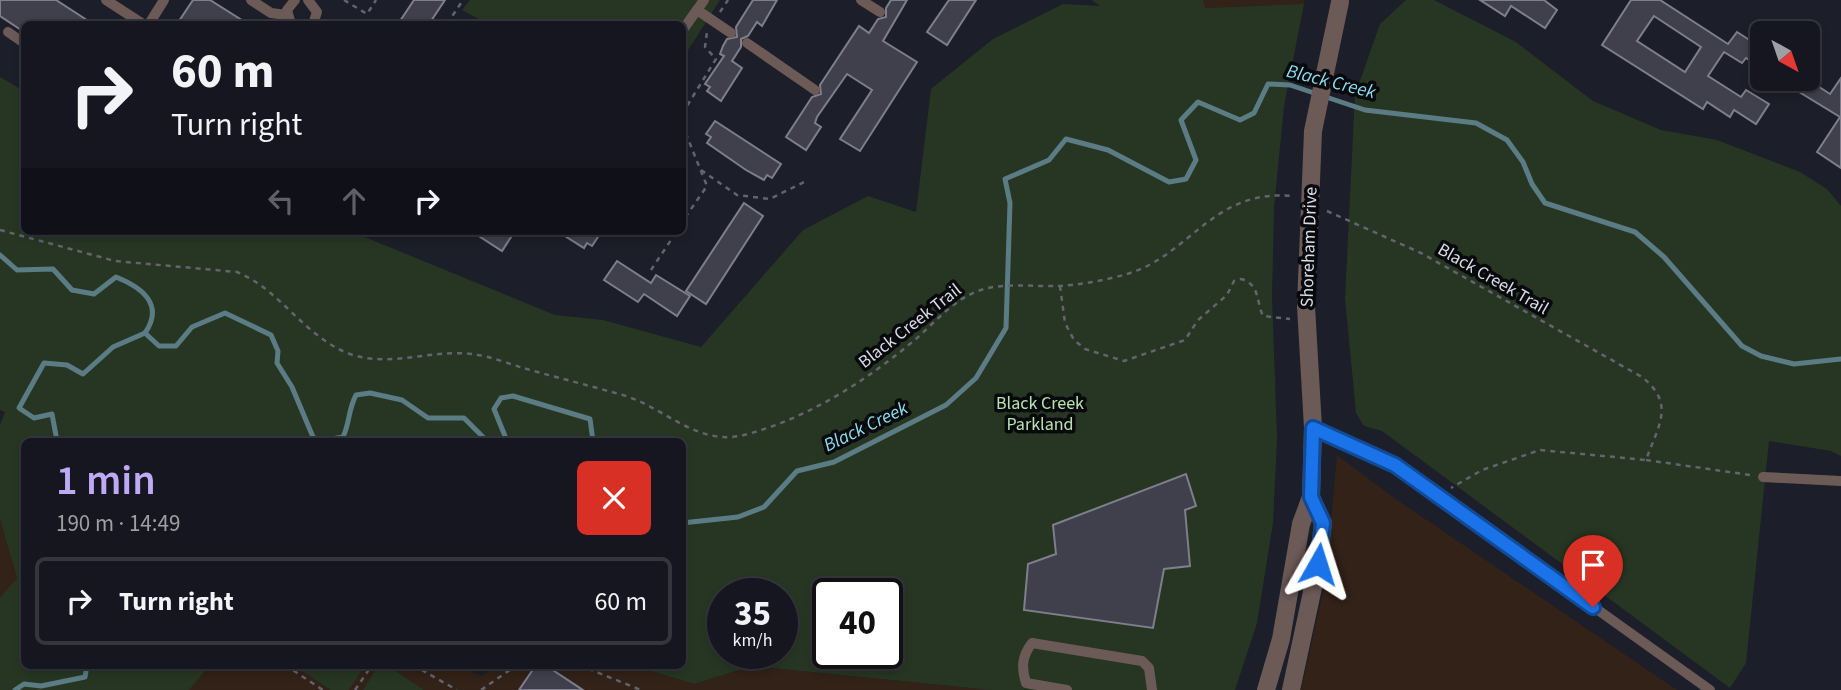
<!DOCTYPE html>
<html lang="en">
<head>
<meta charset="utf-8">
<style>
  body { margin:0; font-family:"Source Sans 3",sans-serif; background:#22232c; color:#f1f3f6; height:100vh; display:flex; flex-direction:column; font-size:26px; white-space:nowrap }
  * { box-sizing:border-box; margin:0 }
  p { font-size:23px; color:#9d9fa4 }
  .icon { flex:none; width:38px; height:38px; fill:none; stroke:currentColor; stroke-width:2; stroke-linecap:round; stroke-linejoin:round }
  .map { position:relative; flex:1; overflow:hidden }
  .panel { position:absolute; left:21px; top:438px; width:665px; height:231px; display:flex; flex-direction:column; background:#15161f; border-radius:10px; box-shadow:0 4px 10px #0003,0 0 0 2px #34353d }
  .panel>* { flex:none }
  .banner { position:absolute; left:21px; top:21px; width:665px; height:214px; border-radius:10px; box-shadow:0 4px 10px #0003,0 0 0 2px #34353d; background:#15161f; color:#f1f3f6; overflow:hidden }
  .needle { width:46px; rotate:140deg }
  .tools { position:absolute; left:1750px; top:21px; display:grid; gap:14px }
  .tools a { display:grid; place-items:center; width:70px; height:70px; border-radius:10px; background:#15161f; box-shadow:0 4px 10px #0003,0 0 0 2px #34353d; font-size:35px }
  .speed { position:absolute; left:707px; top:578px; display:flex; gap:14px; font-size:35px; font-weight:700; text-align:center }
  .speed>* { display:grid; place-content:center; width:91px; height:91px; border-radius:50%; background:#15161f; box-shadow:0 4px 10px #0003,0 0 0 2px #34353d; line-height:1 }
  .speed small { font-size:18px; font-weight:400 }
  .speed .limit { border:4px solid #111; border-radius:10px; background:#fff; color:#111 }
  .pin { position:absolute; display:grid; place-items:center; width:60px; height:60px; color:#fff; margin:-72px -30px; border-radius:50% 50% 50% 0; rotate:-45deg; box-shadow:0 0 7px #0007 }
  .pin .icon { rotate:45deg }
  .me { position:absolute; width:77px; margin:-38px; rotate:6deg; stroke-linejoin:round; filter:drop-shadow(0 0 5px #0008) }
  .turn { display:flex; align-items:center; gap:24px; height:147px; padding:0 35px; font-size:32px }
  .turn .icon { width:91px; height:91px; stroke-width:2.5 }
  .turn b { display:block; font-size:49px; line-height:60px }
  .lanes { display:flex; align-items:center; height:66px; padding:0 35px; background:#0003; justify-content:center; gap:35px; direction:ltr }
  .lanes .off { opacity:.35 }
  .round { display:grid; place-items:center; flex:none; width:74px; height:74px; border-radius:10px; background:#22232c }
  .overview { display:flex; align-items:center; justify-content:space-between; height:119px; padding:0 35px }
  h1 { font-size:42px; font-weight:600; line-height:52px; color:#bea9f5 }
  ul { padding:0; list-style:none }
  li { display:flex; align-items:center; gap:21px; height:88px; margin:0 14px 10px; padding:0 21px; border:4px solid #34353d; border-radius:10px }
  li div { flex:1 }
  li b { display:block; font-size:26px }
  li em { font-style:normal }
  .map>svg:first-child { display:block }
  .education { fill:#322218 }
  .green { fill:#273623; fill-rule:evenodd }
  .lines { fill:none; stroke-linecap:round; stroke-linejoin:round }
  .stream { stroke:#5b7c84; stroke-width:5 }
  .building { fill:#3f404c; stroke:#7e7e8c; stroke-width:2; fill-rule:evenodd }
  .path { stroke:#62646e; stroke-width:2.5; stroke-dasharray:5 5; stroke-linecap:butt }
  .service { stroke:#6c5a57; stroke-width:10 }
  .tertiary { stroke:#6c5a57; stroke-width:18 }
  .tertiary-bridge { stroke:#6c5a57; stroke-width:18 }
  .route-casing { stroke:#114b97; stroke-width:18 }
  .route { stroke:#1a73e8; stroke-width:12 }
  .labels { text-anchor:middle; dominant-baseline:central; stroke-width:7; stroke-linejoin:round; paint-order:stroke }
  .street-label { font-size:18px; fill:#dadce3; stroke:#08090d }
  .park-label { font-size:18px; fill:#b8e2af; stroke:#08090d }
  .water-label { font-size:19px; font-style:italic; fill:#8ddfef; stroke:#08090d }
</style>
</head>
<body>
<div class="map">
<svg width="1841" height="690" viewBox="0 0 1841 690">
  <rect width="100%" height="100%" fill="#1c1e29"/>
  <g class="education">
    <path d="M1203,0H1305L1304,4L1204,8Z"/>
    <path d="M1337,455L1393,497L1677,690H1301L1325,583Z"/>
    <path d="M0,478L24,492V665H457L482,676L497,665H632L694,684L752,666L991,690H0Z"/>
  </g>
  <g class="green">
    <path d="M470,0H720L683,58L682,24H488L462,10Z"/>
    <path d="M1092,0H1203L1205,8L1304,4L1284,106L1274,208L1272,297L1277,438L1273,523L1257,623L1235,690H991L752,666L694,684L632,665H682V441H24V665H210L189,690H0V598L17,578L0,519V425L5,412L0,410V77L24,91V231H350L555,315L603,320L701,347L803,230L868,196L916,212L931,89L993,39L1063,4L1100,6ZM723,593H782V653H723ZM828,593H887V653H828Z"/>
    <path d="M1406,0H1434L1516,42L1593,101L1661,130L1717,140L1800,172L1827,189L1841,206V456L1831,451L1769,441L1746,663L1730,688L1382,431L1364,426L1356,413L1345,298L1355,95L1380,24Z"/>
    <path d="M293,665H365L349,690H331Z"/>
    <path d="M379,665H386L424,690H363Z"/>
  </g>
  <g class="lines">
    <g class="stream">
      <path d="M0,255L17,270L53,269L72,290L94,294L116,277C141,287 165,304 145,333"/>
      <path d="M145,333L159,346H176L192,327L225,313L271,335L278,351L277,363L292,387L313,437L320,441L343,437C350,422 348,410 356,395L370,393L402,400L428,418H464L487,441"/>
      <path d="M57,441L52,414L34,418L19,408L44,363L67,365L83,374L113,347L145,333"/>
      <path d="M507,441L494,409L501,398L513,396L590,419L593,441"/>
      <path d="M682,523L738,517L764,507L797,471L834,462L946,405L976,378L1006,328L1010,203L1005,179L1049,160L1066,139L1108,150L1169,182L1186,179L1196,160L1181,120L1198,102L1240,120L1254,113L1268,84L1290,85L1365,110L1476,123L1507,140L1523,162L1532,184L1545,203L1635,232L1664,257L1742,346L1761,356L1794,364L1841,359"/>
      <path d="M15,690L24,684L41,686L85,677L87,665"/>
    </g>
  </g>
  <g class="building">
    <path d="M0,0H56L93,24H24V32L0,16Z"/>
    <path d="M193,0H210L248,24H177Z"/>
    <path d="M414,0H445L429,24H398Z"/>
    <path d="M753,0H777L762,26L757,22L748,36L741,39V47L732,61L742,68L721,101L707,91L710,87L705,84L724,56L720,54L723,46L727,39L737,37L736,27Z"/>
    <path d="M891,0H907L883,41L917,62L860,151L840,139L872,90L847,74L817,117L815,123L821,127L806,150L786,137L812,97L821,94L820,85L859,26L869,33L878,19L886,17V8Z"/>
    <path d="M949,0H976L947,45L927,32Z"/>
    <path d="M1480,0H1544L1557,10L1545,28L1511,6L1505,16Z"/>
    <path d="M1631,0H1660L1728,44L1737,32L1762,48V68L1746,58L1742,63L1724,52L1708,76L1741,97L1746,90L1769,104L1756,124L1734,110L1730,117L1707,102L1703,109L1602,45ZM1654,16L1701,47L1685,72L1637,41Z"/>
    <path d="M1841,78V168L1817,152L1840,117L1778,79H1807L1830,94Z"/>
    <path d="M715,121L781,164L772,178L767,175L764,180L746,170L707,143L711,137L706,134Z"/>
    <path d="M744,203L763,216L706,304L686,291Z"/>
    <path d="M471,231H515L502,251Z"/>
    <path d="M557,231H602L592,246L587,243L584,248Z"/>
    <path d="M617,261L651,283L656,275L690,296L677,316L644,294L638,302L604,280Z"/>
    <path d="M1186,474L1196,506L1185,510L1190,566L1164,569L1153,628L1024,610L1028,564L1056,554L1053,525Z"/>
    <path d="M536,665H545L583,690H519Z"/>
  </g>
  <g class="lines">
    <g class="path">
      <path d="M344,0L367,14L376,0"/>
      <path d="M720,12L728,0"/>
      <path d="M447,24L463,0"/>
      <path d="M682,114L716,59L705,47L707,32"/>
      <path d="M682,124L707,186L682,222"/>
      <path d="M701,170L737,195L770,199L806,181"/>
      <path d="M1327,211L1421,253L1642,377C1676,404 1658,426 1646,460L1540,450L1482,470L1451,488"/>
      <path d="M0,230L115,261L237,272C281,290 304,337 350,354C389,368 432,349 472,354C489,356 507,363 523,368C555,377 587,385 619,394C663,405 696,447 744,435C807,419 868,380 917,338C934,323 950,304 971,294C996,281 1030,287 1058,286C1080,285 1106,280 1127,274C1191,255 1212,189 1292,196"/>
      <path d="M651,270L677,231"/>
      <path d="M1060,286L1065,323L1074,340L1085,349L1124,361L1185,340L1198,320L1227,295L1234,281L1241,279C1260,284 1256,301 1263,316L1290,319"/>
      <path d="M1646,460L1750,475"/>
      <path d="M285,665L323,690"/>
      <path d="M413,665L457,690"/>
      <path d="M579,665L641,690"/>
      <path d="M355,690L372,665"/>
      <path d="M481,690L517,665"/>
    </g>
    <g class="service">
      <path d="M106,0L143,24"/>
      <path d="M251,0L271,13L286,15"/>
      <path d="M308,0L317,12L313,24"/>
      <path d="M861,0L880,12"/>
      <path d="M697,10L731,33"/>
      <path d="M149,24L164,0"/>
      <path d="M291,24L287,10L295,0"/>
      <path d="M682,31L704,0"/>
      <path d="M8,32L24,43"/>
      <path d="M747,43L815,90"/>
      <path d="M1313,428L1395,465L1710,690"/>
      <path d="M1763,477L1841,481"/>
      <path d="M1067,690L1026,683C1021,667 1022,656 1032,643L1142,661L1149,668L1152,690"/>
    </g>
    <g class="tertiary">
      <path d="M1266,690L1281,639L1301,524L1311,497L1313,428L1306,306"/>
      <path d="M1291,690L1318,564L1323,523L1311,497"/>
    </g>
    <path class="tertiary-bridge" d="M1306,306L1313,131L1340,2"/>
  </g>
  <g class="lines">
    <g class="route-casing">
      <path id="route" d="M1318,564L1323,523L1311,497L1313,428L1395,465L1593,607"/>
    </g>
    <use href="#route" class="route"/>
  </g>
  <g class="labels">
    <g class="street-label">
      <text transform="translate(1309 247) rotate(-88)">Shoreham Drive</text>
      <text transform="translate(1493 279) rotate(30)">Black Creek Trail</text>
      <text transform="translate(910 326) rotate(-38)">Black Creek Trail</text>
    </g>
    <g class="park-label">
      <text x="1040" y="403">Black Creek<tspan x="1040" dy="21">Parkland</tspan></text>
    </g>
    <g class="water-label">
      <text transform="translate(1331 82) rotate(14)">Black Creek</text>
      <text transform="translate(866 427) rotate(-26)">Black Creek</text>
    </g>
  </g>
</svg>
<div class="tools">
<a><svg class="needle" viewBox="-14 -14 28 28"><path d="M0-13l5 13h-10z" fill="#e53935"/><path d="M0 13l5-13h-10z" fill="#9d9fa4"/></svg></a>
</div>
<div class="speed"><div>35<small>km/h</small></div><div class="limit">40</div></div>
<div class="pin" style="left:1593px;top:607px;background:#d93025"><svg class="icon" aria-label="arrive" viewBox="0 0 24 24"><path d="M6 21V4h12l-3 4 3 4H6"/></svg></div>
<svg class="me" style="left:1318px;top:564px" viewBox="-20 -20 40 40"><path d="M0-17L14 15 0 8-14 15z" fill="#1a73e8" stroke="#fff" stroke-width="4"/></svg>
<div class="banner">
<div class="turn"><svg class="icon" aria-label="right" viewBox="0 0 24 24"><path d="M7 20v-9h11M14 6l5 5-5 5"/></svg><div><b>60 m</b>Turn right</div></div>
<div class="lanes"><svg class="icon off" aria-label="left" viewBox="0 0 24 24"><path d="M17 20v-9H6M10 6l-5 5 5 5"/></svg><svg class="icon off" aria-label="ahead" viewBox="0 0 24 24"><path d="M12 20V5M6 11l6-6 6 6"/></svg><svg class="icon" aria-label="right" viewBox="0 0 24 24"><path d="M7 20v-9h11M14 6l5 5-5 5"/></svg></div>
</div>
<section class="panel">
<div class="overview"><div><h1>1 min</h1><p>190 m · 14:49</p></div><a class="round" style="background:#d93025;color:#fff"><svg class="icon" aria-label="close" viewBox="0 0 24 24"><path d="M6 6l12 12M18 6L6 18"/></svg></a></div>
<ul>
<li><svg class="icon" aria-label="right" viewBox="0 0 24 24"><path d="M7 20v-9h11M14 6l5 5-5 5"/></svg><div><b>Turn right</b></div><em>60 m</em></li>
</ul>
</section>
</div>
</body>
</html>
